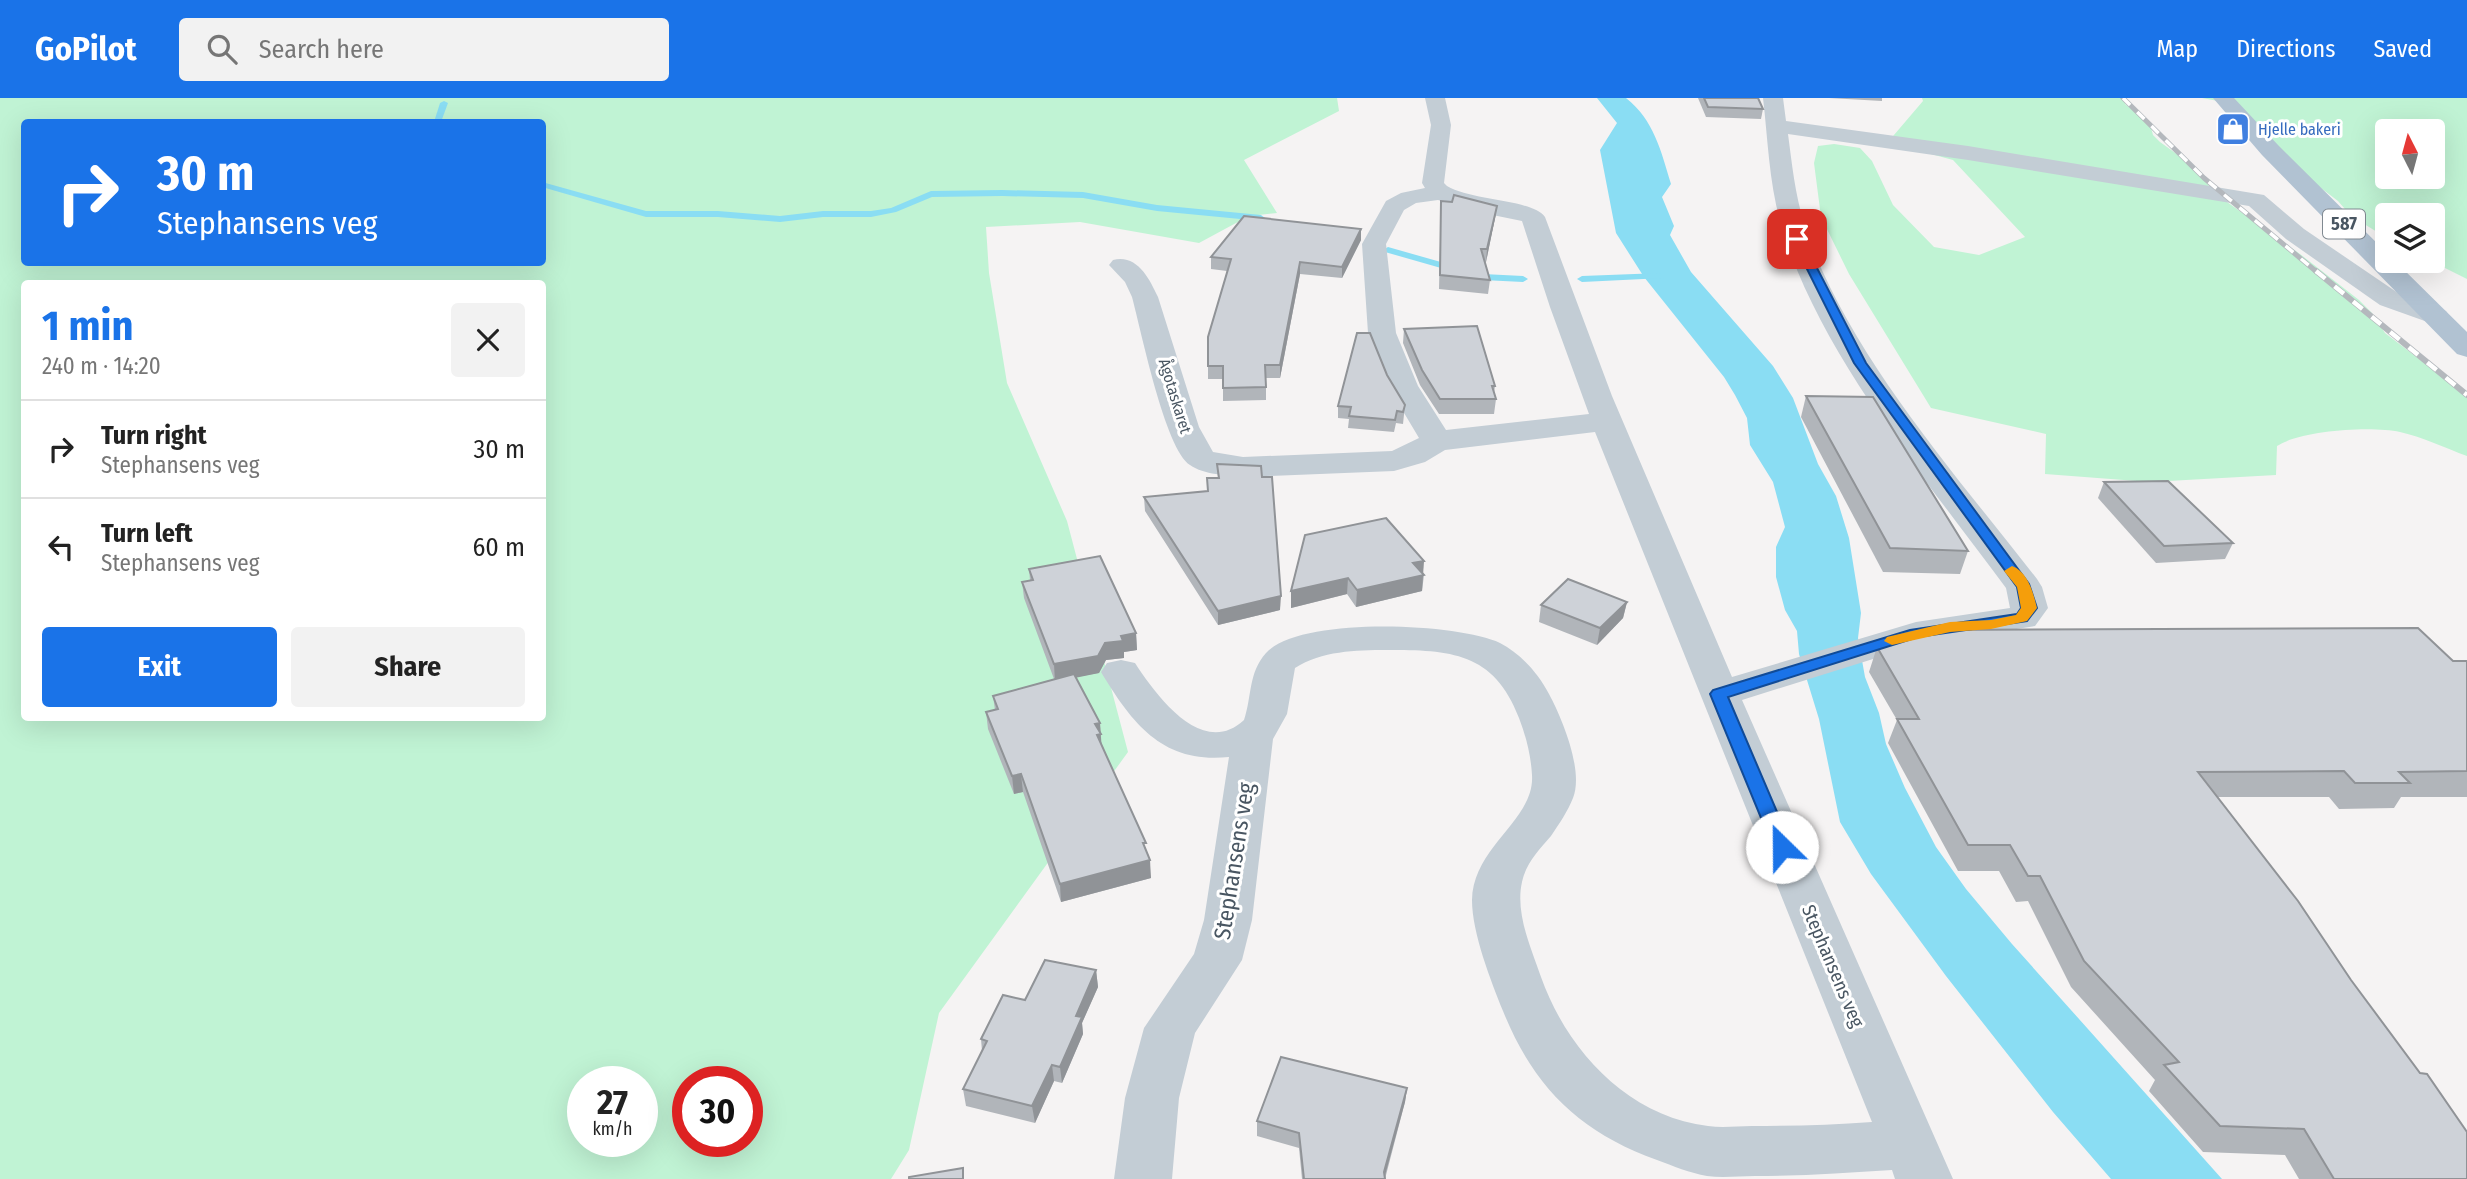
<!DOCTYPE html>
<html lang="en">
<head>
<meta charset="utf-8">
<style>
  body { margin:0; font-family:"Fira Sans Condensed",sans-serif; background:#f2f2f2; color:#222; height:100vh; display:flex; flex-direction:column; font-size:26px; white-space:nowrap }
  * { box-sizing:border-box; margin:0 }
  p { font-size:23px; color:#767676 }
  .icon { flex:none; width:38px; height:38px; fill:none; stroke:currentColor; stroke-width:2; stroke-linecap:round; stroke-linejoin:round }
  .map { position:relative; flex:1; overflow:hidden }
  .details { position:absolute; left:21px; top:182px; width:525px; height:441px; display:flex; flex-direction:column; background:#fff; border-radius:7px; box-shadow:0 7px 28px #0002 }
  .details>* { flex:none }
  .top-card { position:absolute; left:21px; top:21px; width:525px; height:147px; border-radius:7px; box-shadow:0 7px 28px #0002; background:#1a73e8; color:#fff; overflow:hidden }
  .needle { width:46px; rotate:354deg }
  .tools { position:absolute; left:2375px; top:21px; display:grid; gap:14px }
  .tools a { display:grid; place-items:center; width:70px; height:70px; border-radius:7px; background:#fff; box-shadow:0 7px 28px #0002; font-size:35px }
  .speed { position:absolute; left:567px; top:968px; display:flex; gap:14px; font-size:35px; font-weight:700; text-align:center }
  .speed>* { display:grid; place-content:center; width:91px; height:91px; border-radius:50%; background:#fff; box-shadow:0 7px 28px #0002; line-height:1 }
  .speed small { font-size:18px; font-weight:400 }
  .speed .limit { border:10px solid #d22; background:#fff; color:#111 }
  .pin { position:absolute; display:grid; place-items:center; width:60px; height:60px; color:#fff; margin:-30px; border-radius:14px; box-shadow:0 4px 10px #0006 }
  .me { position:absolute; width:77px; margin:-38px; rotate:337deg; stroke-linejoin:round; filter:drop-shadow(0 0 5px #0008) }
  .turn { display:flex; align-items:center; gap:24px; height:147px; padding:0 21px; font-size:32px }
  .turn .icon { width:91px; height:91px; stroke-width:2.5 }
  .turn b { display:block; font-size:49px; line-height:60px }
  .round { display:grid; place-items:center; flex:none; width:74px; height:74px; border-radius:7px; background:#f2f2f2 }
  .head { display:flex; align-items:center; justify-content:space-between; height:119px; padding:0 21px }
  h1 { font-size:42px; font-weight:700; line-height:52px; color:#1a73e8 }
  .cta { display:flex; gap:14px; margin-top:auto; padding:14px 21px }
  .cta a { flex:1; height:80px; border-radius:7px; background:#1a73e8; color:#fff; font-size:28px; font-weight:700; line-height:80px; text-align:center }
  .cta a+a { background:#f2f2f2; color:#222 }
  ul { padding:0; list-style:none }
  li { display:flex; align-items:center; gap:21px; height:98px; padding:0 21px; border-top:2px solid #e0e0e0 }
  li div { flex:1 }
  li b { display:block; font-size:26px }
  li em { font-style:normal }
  header { display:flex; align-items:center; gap:42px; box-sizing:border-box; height:98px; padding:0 35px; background:#1a73e8; color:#fff }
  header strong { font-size:33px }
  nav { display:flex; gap:38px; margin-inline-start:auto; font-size:24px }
  .search { width:490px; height:63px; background:#f2f2f2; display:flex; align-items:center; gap:18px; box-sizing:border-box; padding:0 24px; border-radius:7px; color:#767676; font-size:26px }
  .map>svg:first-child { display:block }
  .green { fill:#c0f3d4; fill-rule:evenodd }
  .water { fill:#8addf3 }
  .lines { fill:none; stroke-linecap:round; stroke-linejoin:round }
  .stream { fill:#8addf3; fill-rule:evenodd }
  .minor { fill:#c3cdd5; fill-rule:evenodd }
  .major { fill:#b1c2d2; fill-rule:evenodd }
  .rail-far1-casing { stroke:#b4b8bd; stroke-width:5 }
  .rail-casing { stroke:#b4b8bd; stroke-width:6 }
  .rail-far1 { stroke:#fff; stroke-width:3.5; stroke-dasharray:10; stroke-linecap:butt }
  .rail { stroke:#fff; stroke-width:4.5; stroke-dasharray:12; stroke-linecap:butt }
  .wall { fill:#b1b5ba }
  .shaded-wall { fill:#909397 }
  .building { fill:#ced2d8; stroke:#909397; stroke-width:2 }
  .route { fill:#1a73e8; stroke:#114b97; stroke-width:2 }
  .slow { fill:#f59e0b }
  .labels { text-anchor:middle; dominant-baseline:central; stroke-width:6; stroke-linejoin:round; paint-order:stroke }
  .far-shop-label { font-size:16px; fill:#366cbe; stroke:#fff; text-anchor:start }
  .far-street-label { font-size:16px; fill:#495662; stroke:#fff }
  .shield { fill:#fff; stroke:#808991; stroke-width:2 }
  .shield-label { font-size:18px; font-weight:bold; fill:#495662 }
  .street-label { font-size:19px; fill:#495662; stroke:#fff }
  .near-street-label { font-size:23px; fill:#495662; stroke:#fff }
</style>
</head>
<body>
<header>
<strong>GoPilot</strong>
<div class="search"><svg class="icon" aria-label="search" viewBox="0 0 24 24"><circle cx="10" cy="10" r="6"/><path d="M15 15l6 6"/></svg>Search here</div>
<nav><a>Map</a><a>Directions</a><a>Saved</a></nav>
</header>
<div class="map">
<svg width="2467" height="1081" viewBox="0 0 2467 1081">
  <rect width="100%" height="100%" fill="#f5f3f3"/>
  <g class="green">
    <path d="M0,0H1337L1339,13L1244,62L1277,115L1249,118L1199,145L1080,124L986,129L989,175L1007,285L1067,423L1128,654L939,915L909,1052L891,1081H0ZM24,24H542V164H24ZM24,186H542V620H24ZM583,984H642V1043H583ZM688,984H747V1043H688Z"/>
    <path d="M1922,0H2127L2125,6L2150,26L2153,37L2160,44L2199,72L2213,94L2300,156L2359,202L2372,215L2385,235L2461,293L2467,300V358C2445,350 2423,339 2400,334C2371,328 2302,332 2277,348L2276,377L2150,384L2045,376L2046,336L1931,310L1849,176L1821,119L1814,65L1818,48L1834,46L1860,50L1872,63L1893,107L1934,149L1979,157L2025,139L1953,62L1883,43L1888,44L1923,3Z"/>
    <path d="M2202,0H2467V181L2431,163L2432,117H2387V140L2351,118L2338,103L2288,65L2218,3ZM2387,33H2432V79H2387Z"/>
  </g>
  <path class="water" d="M1597,0H1626C1654,22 1661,53 1671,86L1662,99L1674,128L1670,137L1691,174L1773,268L1793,300L1818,366L1836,398L1849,440L1861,515L1858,540L1865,579L1879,615L1886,646L1905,690L1936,749L1966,791L2012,846L2222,1081H2111L2053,1014L1946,878L1871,776L1840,724L1819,621L1799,556L1797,533L1785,512L1776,479V449L1785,429L1773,384L1750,347L1747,320L1735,297L1724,279L1644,179L1616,135L1600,52L1617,25Z"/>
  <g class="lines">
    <g class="stream">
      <path d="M444,3L448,5L441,24H434L440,5Z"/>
      <path d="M542,84L646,113H718L780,118L823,113H871L891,110L931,93L1002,92L1083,94L1157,107L1261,117L1265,120L1261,123L1157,113L1083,100L1002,98L932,99L896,114L871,119H823L780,124L718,119H646L542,89Z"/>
      <path d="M1388,149L1483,176L1523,178L1528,181L1523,184L1483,182L1385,154L1383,152Z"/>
      <path d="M1661,175L1664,176V180L1582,184L1577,181L1582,178Z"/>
    </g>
    <path class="minor" d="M1425,0H1445L1451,27L1444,85L1447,88C1472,103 1532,101 1545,119L1612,298L1732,579L1916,524L2010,510L2006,490C1928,384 1817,253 1781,126C1769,85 1768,42 1763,0H1783L1786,23L1968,48L2264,97L2304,131L2398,195L2446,213L2450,219L2446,225L2436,227L2380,207L2286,141L2249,108L1968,62L1788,36C1792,66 1795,96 1804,125C1843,250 1957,378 2037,481L2042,489L2048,510L2035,528L1921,546L1742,602L1953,1081H1895L1892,1072C1846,1075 1800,1078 1755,1078C1739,1078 1723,1080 1707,1078C1690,1075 1673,1068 1657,1062C1580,1034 1534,990 1503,913C1491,883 1472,835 1472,802C1473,748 1535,722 1532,677C1531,658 1526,638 1519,620C1494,554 1450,552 1387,552C1355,552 1322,553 1295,570L1287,616L1273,641L1252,822L1242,862L1195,935L1179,1000L1172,1081H1114L1125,1000L1144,930L1194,856L1204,822L1229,659C1162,666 1132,625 1101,574L1107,565L1121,562L1135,565C1156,597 1202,661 1244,622C1252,599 1248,575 1266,555C1300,518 1457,525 1500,545C1521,556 1538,575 1549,596C1562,620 1584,673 1573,700C1568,713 1559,726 1551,738C1539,752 1526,765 1522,784C1515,815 1531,850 1541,879C1567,952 1627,1018 1708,1028C1723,1030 1737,1028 1752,1028C1792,1028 1832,1027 1872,1024L1595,334L1445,352L1425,364L1394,373L1243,379C1227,377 1204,377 1190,367C1165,351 1141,232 1132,199L1125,184L1109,167L1113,162C1137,156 1149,180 1158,199L1199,329L1213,354L1243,359L1392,353L1419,340L1388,288L1368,235L1362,146L1386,103L1401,95L1425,90L1422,85L1431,27ZM1438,102L1473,113L1522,123L1550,209L1589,316L1446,332L1418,288L1396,235L1386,146L1404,112L1416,105Z"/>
    <path class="major" d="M2213,0H2234L2278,47L2387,155V163H2395L2467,234V259L2457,256L2262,57Z"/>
    <g class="rail-far1-casing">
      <path id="rail-far1" d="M2123,0L2204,80L2318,175"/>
    </g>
    <g class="rail-casing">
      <path id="rail" d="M2316,173L2467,297"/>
    </g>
    <use href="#rail-far1" class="rail-far1"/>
    <use href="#rail" class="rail"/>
  </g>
  <g class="wall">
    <path d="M1698,0H1758L1763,11L1761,21L1706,19Z"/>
    <path d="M1829,0H1882V3Z"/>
    <path d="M1441,103L1497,108L1495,120L1486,164H1485L1490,182L1488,196L1439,191Z"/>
    <path d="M1361,131V142L1342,180L1300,176L1280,280H1266V302L1223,303V281H1208V239L1227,173L1211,171V159Z"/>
    <path d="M1404,231L1495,288L1494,295L1496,301L1494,316H1439L1420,287L1403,245Z"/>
    <path d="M1387,277L1405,307L1403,326L1396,325L1394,334L1348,330L1349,321L1338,320V308Z"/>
    <path d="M1806,298L1968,453L1960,476L1883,474L1801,319Z"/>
    <path d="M1217,366L1280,512L1218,527L1145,413L1144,399L1208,393L1218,380Z"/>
    <path d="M2104,384L2233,445L2225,461L2156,465L2098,400Z"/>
    <path d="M1305,437L1422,475L1424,477L1422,493L1356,509L1347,496L1291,510V493Z"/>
    <path d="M1029,471L1136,535L1137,552L1124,554V560L1106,562L1099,575L1076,579L1100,625L1101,647L1146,753L1151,780L1061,804L1023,694L1014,696L988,631L986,614L995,612L993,598L1054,581L1024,500L1022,484L1030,482Z"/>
    <path d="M1627,504L1623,520L1597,547L1539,524L1541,507Z"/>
    <path d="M1937,532L2467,563V699H2401L2394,710L2339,711L2329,699H2217L2467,1081H2299L2285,1057L2203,1054L2149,993L2155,982L2071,889L2028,803L2016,804L1999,773H1958L1888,645L1897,622L1869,574L1877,549Z"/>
    <path d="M1096,872L1098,889L1082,925L1083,936L1062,985L1054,983L1035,1025L966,1008L963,991L982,953L981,941L1025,902Z"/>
    <path d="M1407,990L1405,1004L1385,1081H1302L1299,1050L1257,1038V1023Z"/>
  </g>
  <g class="shaded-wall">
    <path d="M1497,108L1495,120L1486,164L1487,151Z"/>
    <path d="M1361,131V142L1342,180V169Z"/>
    <path d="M1300,164V176L1280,280V267Z"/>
    <path d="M1424,463L1422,493L1356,509L1357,492L1413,465Z"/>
    <path d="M1348,480L1347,496L1291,510V493Z"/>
    <path d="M1281,498L1280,512L1218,527V513Z"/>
    <path d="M1627,504L1623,520L1597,547L1600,530Z"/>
    <path d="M1136,535L1137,552L1124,554V560L1106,562L1099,575L1055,584L1054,566L1105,545L1121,538Z"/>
    <path d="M1100,625L1102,654L1099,655L1095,626Z"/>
    <path d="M1021,676L1023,694L1014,696L1012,678Z"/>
    <path d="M1150,762L1151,780L1061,804L1060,786Z"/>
    <path d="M1096,872L1098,889L1082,925L1083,936L1062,985L1060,969L1076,918Z"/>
    <path d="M1052,967L1054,983L1035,1025L1032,1008Z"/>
    <path d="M1407,990L1405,1004L1384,1081V1074Z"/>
  </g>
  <g class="building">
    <path d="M1704,0H1758L1763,11L1708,9Z"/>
    <path d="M1454,97L1497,108L1487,151H1481L1490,182L1440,177L1441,103L1452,104Z"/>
    <path d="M1244,118L1361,131L1342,169L1300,164L1280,267H1265L1266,289L1223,290V268H1208V239L1231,161L1211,159Z"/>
    <path d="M1477,228L1495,288H1492L1496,301H1440L1422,272L1404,231Z"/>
    <path d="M1357,235H1370L1387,277L1405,307L1403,314L1397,313L1395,322L1349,318L1351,309L1338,308Z"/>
    <path d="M1806,298L1873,299L1968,453L1890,450Z"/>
    <path d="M1217,366L1261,368L1262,379H1272L1281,498L1218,513L1144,399L1208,393L1207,380H1219Z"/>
    <path d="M2168,383L2233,445L2164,448L2104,384Z"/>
    <path d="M1386,420L1424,463L1413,465L1424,477L1357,492L1348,480L1291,493L1305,437Z"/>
    <path d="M1100,458L1136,535L1121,538L1123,543L1105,545L1098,558L1054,566L1022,484L1033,482L1029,471Z"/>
    <path d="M1568,481L1627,504L1600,530L1541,507Z"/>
    <path d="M1927,530L1937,532L2418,530L2453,563H2467V673L2399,674L2410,685H2355L2344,673L2198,674L2298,803L2351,882L2420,975L2427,976L2467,1034V1081H2334L2304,1031L2220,1028L2164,967L2179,964L2084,863L2040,778H2028L2010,747H1968L1897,621H1919L1877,549Z"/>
    <path d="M1074,576L1100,625L1095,626L1101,636L1097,637L1146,745H1143L1150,762L1060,786L1021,676L1012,678L986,614L998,611L993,598Z"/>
    <path d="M1045,862L1096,872L1076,918L1082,919L1060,969L1052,967L1032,1008L963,991L987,943L981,941L1003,897L1025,902Z"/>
    <path d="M1281,959L1407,990L1384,1074L1385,1081H1304L1299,1035L1257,1023Z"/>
    <path d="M963,1070V1081H909V1079Z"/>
  </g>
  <path class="route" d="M1797,138L1802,141L1866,265L2029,486L2037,510L2027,523L1918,539L1728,599L1792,749L1789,754H1776L1773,749L1710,596L1713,592L1910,532L2017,516L2021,510L2017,489L1854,265L1792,141Z"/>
  <path class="slow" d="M2012,468C2028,474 2033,494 2037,510L2027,523L1991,531L1950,534L1892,547L1884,543L1887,539L1950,524L1991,522L2016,517L2021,510L2017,489L2004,473Z"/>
  <defs>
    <g id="shop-square" transform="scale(1.75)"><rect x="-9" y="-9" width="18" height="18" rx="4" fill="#3f7fe0" stroke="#fff"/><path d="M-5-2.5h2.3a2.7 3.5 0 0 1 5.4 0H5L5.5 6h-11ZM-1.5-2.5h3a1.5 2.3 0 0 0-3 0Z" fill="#fff"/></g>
  </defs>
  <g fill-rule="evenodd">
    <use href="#shop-square" x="2233" y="31"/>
  </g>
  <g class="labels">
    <g class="far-shop-label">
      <text x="2258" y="31">Hjelle bakeri</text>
    </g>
    <g class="far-street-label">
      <text transform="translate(1175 298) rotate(73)">Ågotaskaret</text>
    </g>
    <rect class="shield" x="2323" y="111.5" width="42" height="29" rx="5"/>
    <g class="shield-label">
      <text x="2344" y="126">587</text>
    </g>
    <g class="street-label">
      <text transform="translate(1833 868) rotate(67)">Stephansens veg</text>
    </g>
    <g class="near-street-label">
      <text transform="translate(1234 763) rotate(-81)">Stephansens veg</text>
    </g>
  </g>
</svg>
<div class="tools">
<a><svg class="needle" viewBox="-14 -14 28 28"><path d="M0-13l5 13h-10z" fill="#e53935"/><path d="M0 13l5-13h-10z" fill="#767676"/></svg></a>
<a><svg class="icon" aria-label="layers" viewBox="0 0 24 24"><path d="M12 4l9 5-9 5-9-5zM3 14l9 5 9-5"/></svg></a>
</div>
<div class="speed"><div>27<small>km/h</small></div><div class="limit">30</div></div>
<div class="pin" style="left:1797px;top:141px;background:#d93025"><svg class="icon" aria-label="arrive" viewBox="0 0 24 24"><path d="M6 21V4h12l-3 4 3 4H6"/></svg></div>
<svg class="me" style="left:1782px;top:749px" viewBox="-20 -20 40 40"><circle r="19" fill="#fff"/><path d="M0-13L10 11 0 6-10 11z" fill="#1a73e8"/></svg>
<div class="top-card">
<div class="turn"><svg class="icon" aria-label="right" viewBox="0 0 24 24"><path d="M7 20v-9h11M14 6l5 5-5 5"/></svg><div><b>30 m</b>Stephansens veg</div></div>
</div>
<section class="details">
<div class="head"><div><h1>1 min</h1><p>240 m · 14:20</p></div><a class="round"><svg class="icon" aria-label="close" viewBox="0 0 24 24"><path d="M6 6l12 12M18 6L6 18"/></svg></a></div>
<ul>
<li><svg class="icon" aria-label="right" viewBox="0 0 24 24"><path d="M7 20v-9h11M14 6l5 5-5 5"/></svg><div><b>Turn right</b><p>Stephansens veg</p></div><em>30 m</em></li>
<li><svg class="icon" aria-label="left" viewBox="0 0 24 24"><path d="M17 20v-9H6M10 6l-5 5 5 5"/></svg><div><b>Turn left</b><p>Stephansens veg</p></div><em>60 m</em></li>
</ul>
<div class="cta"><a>Exit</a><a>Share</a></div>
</section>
</div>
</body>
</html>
